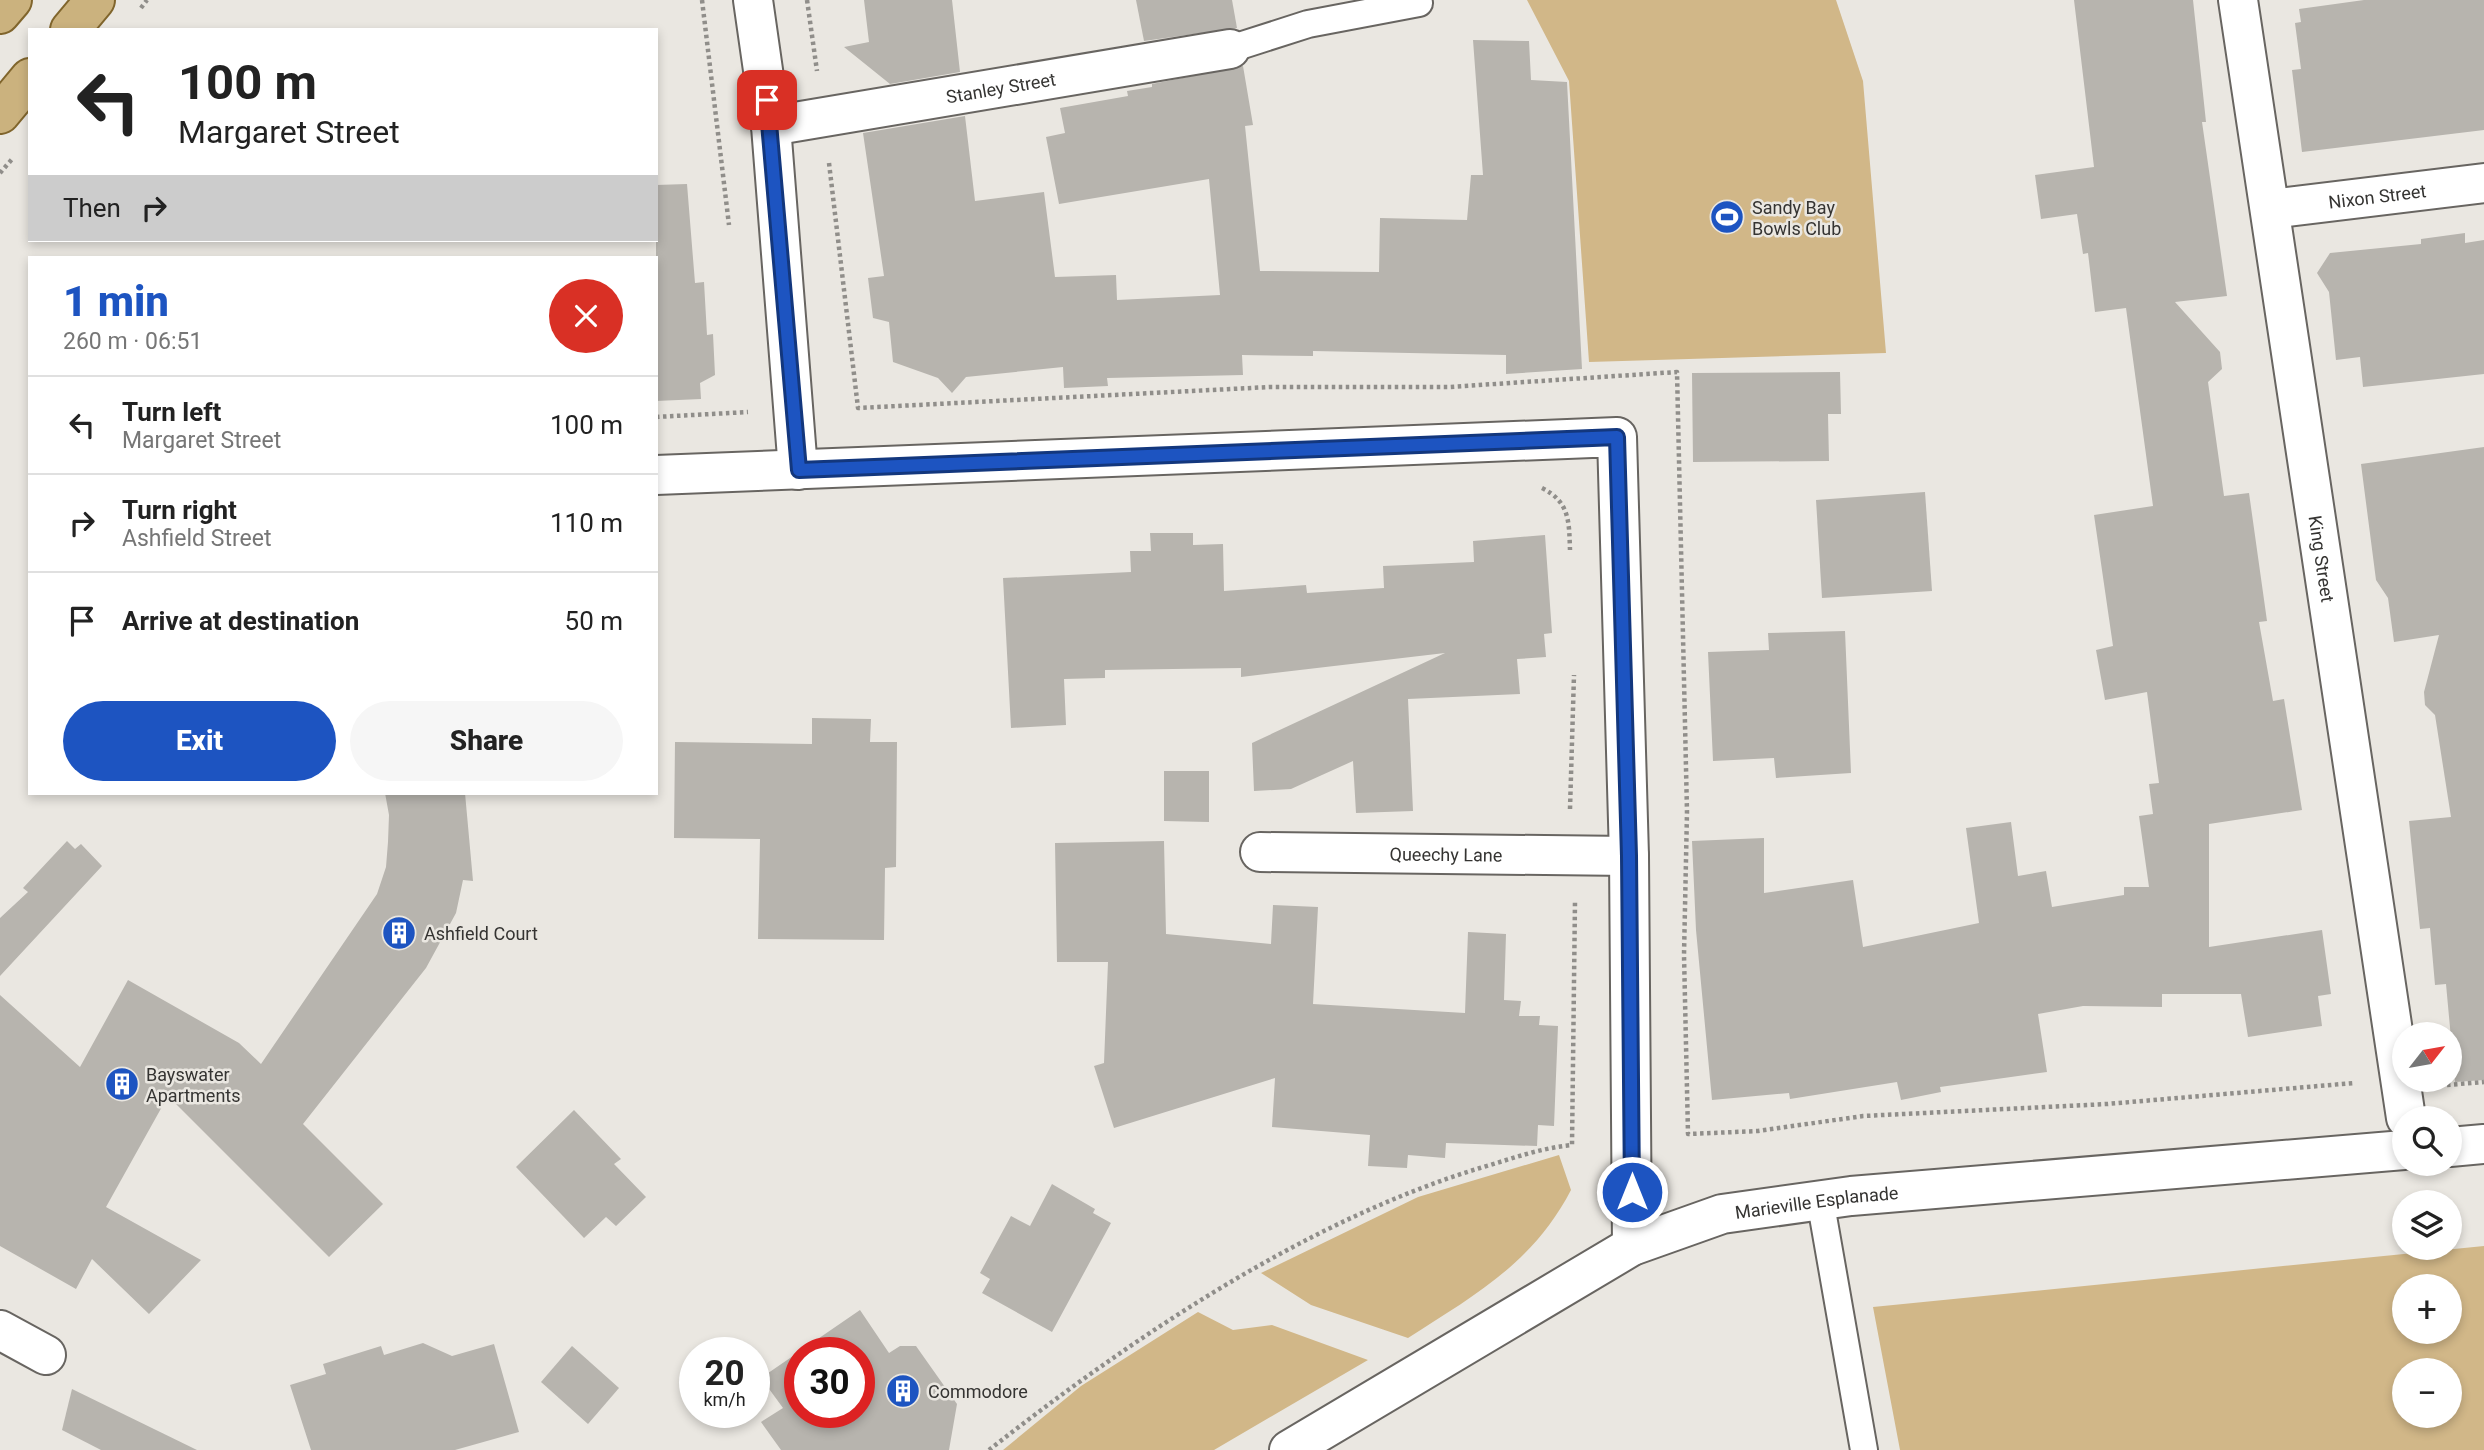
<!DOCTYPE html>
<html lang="en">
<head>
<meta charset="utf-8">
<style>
  body { margin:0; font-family:Roboto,sans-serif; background:#f6f6f6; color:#222; height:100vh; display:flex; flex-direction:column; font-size:26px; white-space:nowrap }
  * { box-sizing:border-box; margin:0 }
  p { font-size:23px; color:#767676 }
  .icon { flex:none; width:38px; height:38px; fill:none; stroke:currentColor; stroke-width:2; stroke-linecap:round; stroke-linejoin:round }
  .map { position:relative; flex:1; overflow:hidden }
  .sheet { position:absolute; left:28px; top:256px; width:630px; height:539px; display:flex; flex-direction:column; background:#fff; border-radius:0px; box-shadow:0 4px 10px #0003 }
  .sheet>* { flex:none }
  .guide { position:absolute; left:28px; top:28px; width:630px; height:214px; border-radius:0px; box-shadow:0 4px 10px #0003; background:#fff; color:#222; overflow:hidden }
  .needle { width:46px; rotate:59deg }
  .controls { position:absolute; left:2392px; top:1022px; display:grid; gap:14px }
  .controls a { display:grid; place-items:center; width:70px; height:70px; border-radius:50%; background:#fff; box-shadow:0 4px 10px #0003; font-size:35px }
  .speed { position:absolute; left:679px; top:1337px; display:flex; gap:14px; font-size:35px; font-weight:700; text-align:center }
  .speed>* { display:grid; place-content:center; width:91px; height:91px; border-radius:50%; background:#fff; box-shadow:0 4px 10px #0003; line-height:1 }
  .speed small { font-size:18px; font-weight:400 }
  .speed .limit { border:10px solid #d22; background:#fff; color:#111 }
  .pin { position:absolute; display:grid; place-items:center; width:60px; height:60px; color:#fff; margin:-30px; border-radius:14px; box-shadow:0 4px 10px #0006 }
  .me { position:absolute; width:77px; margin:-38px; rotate:0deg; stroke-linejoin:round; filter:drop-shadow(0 0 5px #0008) }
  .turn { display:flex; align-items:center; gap:24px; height:147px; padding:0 35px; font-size:32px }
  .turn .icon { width:91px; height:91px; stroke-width:2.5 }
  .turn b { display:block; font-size:49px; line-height:60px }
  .then { display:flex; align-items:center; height:66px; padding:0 35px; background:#0003; gap:14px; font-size:26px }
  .round { display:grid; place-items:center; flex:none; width:74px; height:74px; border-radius:37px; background:#f6f6f6 }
  .overview { display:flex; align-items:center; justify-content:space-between; height:119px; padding:0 35px }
  h1 { font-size:42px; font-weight:800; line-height:52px; color:#1d54c1 }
  .primary-button { display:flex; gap:14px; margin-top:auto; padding:14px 35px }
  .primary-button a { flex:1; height:80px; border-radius:42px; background:#1d54c1; color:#fff; font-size:28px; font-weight:800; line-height:80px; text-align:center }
  .primary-button a+a { background:#f6f6f6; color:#222 }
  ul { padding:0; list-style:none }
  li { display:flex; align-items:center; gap:21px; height:98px; padding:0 35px; border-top:2px solid #e0e0e0 }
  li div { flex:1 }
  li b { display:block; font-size:26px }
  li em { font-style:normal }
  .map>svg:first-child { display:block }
  .green { fill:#d1b788; fill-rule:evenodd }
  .building { fill:#b7b4ae; fill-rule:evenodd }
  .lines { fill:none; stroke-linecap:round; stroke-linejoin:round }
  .lane-casing { stroke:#686561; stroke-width:30 }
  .street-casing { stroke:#686561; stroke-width:42 }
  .primary-casing { stroke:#80652c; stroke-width:42 }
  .path { stroke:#908e8a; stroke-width:4.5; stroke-dasharray:3.5 3.5; stroke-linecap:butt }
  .lane { stroke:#fff; stroke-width:26 }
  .street { stroke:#fff; stroke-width:38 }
  .primary { stroke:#cbb27e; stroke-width:38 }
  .route-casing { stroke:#13377d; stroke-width:18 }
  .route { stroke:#1d54c1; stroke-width:12 }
  .labels { text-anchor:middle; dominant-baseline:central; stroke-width:5; stroke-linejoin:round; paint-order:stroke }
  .street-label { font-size:18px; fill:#353432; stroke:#eae7e1 }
  .poi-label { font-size:18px; fill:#353432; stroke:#eae7e1; text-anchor:start }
</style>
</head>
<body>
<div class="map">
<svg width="2484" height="1450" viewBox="0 0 2484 1450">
  <rect width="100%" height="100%" fill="#eae7e1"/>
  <g class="green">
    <path d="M1527,0H1836L1863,81L1886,353L1589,362L1569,81Z"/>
    <path d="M1559,1155L1571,1190C1533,1263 1475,1295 1408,1338L1311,1305L1261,1273L1418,1197Z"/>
    <path d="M2484,1246V1450H1900L1873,1307ZM2404,1286H2450V1332H2404ZM2404,1370H2450V1416H2404Z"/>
    <path d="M1198,1312L1233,1330L1272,1325L1368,1360L1214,1450H1003L1081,1386Z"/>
  </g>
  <g class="building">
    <path d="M864,0H952L960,72L890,84L844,47L869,42Z"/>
    <path d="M1136,0H1232L1237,28L1144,41Z"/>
    <path d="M2074,0H2193L2206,122H2202L2227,296L2175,302L2220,352L2222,369L2208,382L2224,496L2249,493L2267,621L2259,622L2273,701L2284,699L2302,810L2209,824V947L2322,930L2331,994L2318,996L2322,1026L2248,1037L2241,994H2162V1007L2083,1006L2038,1014L2047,1072L1940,1087L1941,1092L1901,1100L1897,1082L1790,1099L1789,1093L1712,1100L1696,930L1692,841L1764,838V893L1853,880L1863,947L1979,923L1966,828L2011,822L2018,876L2046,871L2052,907L2124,895V887H2149L2139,816L2153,814L2149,784L2159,783L2147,692L2105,700L2096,650L2113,646L2094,515L2153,506L2126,308L2095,312L2088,253L2083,254L2077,214L2041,219L2035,175L2094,167Z"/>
    <path d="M2364,0H2484V130L2302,152L2292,70L2301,69L2295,23L2301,22L2299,9Z"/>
    <path d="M1473,40L1529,41L1531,80L1567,82L1582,369L1506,374V355L1313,351V356L1242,355L1243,375L1107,378L1108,386L1064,388L1063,367L966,377L952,393L938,378L893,362L889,322L873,318L868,278L884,276L863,133L965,116L975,201L1044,192L1055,277L1116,275L1117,300L1220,295L1209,179L1059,204L1046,137L1065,133L1060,108L1128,96L1127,91L1152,87V84L1243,66L1253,125L1245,126L1260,271L1379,272L1380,218L1467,220L1471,175H1483Z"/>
    <path d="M687,184L695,283L704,282L707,335L713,334L715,375L700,383L701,399L656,401V185Z"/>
    <path d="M2465,233V243L2484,240V374L2363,387L2360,357L2336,360L2329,292L2317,273L2330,253L2421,244V239Z"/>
    <path d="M1840,372L1841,414H1828L1829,461L1693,462L1692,373Z"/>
    <path d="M2484,447V1080L2455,1082L2446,984L2435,985L2430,928L2420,929L2409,821L2451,817L2435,715L2425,705L2424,692L2439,635L2394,642L2388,598L2376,580L2361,464Z"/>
    <path d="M1925,492L1932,591L1822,598L1816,500Z"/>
    <path d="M1150,533H1193V545L1223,544L1224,591L1306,585L1307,593L1384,588L1383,566L1474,562L1473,541L1545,535L1552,633L1544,634L1546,657L1517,659L1520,694L1408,699L1413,811L1356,813L1353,761L1291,789L1254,791L1252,743L1445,653L1241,677V668L1105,670V678L1064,679L1066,725L1011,728L1003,578L1131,572L1130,551H1151Z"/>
    <path d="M1845,631L1851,773L1776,778L1774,758L1713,761L1708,652L1769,650L1768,633Z"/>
    <path d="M812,718L871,719L870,742H897L896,867L885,868L884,940L758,939L760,839L674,838L675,742L812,744Z"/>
    <path d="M1164,771H1209V822L1164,821Z"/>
    <path d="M385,793H465L473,881L463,880L456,913L426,968L303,1124L383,1204L329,1257L168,1096L106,1207L201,1260L149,1314L92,1259L76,1289L0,1246V995L80,1067L128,980L239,1043L261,1064L377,894L386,867L388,842L389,815Z"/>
    <path d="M67,841L75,849L81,844L102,866L0,976V918L28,892L23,888Z"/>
    <path d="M1164,841L1166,934L1271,944L1273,905L1318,907L1313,1004L1465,1013L1468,932L1506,934L1504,1000L1521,1001L1519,1016H1540L1539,1025L1558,1026L1554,1126L1538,1125L1537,1146L1446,1143L1445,1158L1408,1155L1407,1168L1368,1166L1370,1135L1272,1127L1275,1078L1114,1128L1094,1066L1104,1063L1108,962H1057L1055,843Z"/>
    <path d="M574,1110L621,1159L614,1164L646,1197L616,1226L606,1217L584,1238L516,1167Z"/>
    <path d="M1052,1184L1095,1209L1093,1213L1111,1223L1052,1332L982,1293L990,1279L980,1273L1011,1216L1030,1226Z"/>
    <path d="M860,1310L889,1353L900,1346H916L957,1404L949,1450H781L761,1422L783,1408L761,1378ZM800,1353H859V1412H800Z"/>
    <path d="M423,1343L452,1356L494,1344L519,1432L455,1450H311L290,1385L326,1374L323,1364L381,1346L384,1355Z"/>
    <path d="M572,1346L619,1388L588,1424L541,1382Z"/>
    <path d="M72,1389L197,1450H101L62,1430Z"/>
  </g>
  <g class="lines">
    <g class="lane-casing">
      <g id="lane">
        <path d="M1230,49L1308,24L1419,3"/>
        <path d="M1820,1199L1864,1450"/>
      </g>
    </g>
    <g class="street-casing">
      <g id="street">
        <path d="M753,0L771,126L798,470"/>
        <path id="s1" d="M2238,0L2406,1118"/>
        <path id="s2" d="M771,126L1230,49"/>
        <path id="s3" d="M2270,209L2484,183"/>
        <path d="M656,475L1617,437L1629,856L1632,1246"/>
        <path id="s4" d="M1260,852L1629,856"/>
        <path d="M2450,1147L2484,1144"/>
        <path d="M0,1330L46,1355"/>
        <path id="s5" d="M1289,1450L1632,1246L1722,1214L1851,1196L2404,1150"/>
      </g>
    </g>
    <g class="primary-casing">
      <g id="primary">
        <path d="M0,14L12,0"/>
        <path d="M70,30L95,0"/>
        <path d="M0,114L30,78"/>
      </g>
    </g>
    <g class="path">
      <path d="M702,0L729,225"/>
      <path d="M807,0L817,71"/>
      <path d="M141,8L147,0"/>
      <path d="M829,163L858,408L1270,387H1449L1677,372L1687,812L1684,955L1688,1134L1758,1131L1863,1116L2107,1104L2354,1083"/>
      <path d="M0,173L13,158"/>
      <path d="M656,417L748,412"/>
      <path d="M1542,488C1570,502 1569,522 1570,550"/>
      <path d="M1570,809L1574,675"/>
      <path d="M2447,1085L2484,1082"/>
      <path d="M989,1450C1132,1338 1305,1221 1480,1168C1511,1159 1540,1148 1572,1145L1575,901"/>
    </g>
    <use href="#lane" class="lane"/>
    <use href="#street" class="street"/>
    <use href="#primary" class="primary"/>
  </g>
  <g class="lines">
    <g class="route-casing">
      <path id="route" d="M767,100L799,470L1617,437L1629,856L1632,1192"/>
    </g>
    <use href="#route" class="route"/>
  </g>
  <defs>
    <g id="stadium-disc" transform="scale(1.75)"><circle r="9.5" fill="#1d54c1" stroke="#eae7e1"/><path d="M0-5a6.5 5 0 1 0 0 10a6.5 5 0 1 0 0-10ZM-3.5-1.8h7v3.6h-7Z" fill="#fff"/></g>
    <g id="building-disc" transform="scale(1.75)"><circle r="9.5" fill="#1d54c1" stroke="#eae7e1"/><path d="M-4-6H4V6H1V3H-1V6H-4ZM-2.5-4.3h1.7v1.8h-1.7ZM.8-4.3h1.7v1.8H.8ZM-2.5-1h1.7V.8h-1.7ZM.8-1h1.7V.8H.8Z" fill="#fff"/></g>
  </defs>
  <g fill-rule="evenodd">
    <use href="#stadium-disc" x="1727" y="217"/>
    <use href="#building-disc" x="399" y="933"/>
    <use href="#building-disc" x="122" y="1084"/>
    <use href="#building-disc" x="903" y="1391"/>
  </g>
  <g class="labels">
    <g class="street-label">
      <text stroke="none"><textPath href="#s2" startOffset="233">Stanley Street</textPath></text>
      <text stroke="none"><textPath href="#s3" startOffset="108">Nixon Street</textPath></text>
      <text stroke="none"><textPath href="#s1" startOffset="565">King Street</textPath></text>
      <text stroke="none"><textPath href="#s4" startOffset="186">Queechy Lane</textPath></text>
      <text stroke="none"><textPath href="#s5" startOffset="590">Marieville Esplanade</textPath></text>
    </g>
    <g class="poi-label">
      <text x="1752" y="207">Sandy Bay<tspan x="1752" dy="21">Bowls Club</tspan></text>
      <text x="424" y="933">Ashfield Court</text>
      <text x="146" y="1074">Bayswater<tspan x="146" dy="21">Apartments</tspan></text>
      <text x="928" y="1391">Commodore</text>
    </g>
  </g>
</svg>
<div class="controls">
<a><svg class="needle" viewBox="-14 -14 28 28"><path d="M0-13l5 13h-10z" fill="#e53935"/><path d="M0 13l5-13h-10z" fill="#767676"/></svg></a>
<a><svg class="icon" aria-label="search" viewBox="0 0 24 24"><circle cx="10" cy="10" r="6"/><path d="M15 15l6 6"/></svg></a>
<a><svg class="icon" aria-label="layers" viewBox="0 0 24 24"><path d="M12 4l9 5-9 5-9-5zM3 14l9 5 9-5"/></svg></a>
<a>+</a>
<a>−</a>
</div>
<div class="speed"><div>20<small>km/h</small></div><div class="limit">30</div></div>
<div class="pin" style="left:767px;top:100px;background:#d93025"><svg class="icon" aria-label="arrive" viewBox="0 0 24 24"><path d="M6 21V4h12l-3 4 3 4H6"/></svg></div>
<svg class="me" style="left:1632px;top:1192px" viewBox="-20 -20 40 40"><circle r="17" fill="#1d54c1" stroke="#fff" stroke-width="3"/><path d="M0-11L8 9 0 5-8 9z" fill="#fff"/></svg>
<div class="guide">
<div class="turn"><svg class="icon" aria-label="left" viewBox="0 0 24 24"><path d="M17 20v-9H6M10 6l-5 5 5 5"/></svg><div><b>100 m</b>Margaret Street</div></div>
<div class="then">Then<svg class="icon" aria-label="right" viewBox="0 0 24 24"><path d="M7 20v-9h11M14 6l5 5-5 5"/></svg></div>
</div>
<section class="sheet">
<div class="overview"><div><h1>1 min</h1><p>260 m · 06:51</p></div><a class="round" style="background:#d93025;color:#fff"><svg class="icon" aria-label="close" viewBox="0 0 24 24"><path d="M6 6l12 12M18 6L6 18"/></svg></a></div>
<ul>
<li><svg class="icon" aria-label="left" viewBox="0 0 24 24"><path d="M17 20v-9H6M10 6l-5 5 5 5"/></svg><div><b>Turn left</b><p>Margaret Street</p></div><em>100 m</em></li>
<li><svg class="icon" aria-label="right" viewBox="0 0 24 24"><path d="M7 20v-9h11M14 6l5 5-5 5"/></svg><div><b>Turn right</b><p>Ashfield Street</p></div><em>110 m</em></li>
<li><svg class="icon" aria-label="arrive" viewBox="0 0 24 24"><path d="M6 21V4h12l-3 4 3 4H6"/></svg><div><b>Arrive at destination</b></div><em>50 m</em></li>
</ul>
<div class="primary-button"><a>Exit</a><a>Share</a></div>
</section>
</div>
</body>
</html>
